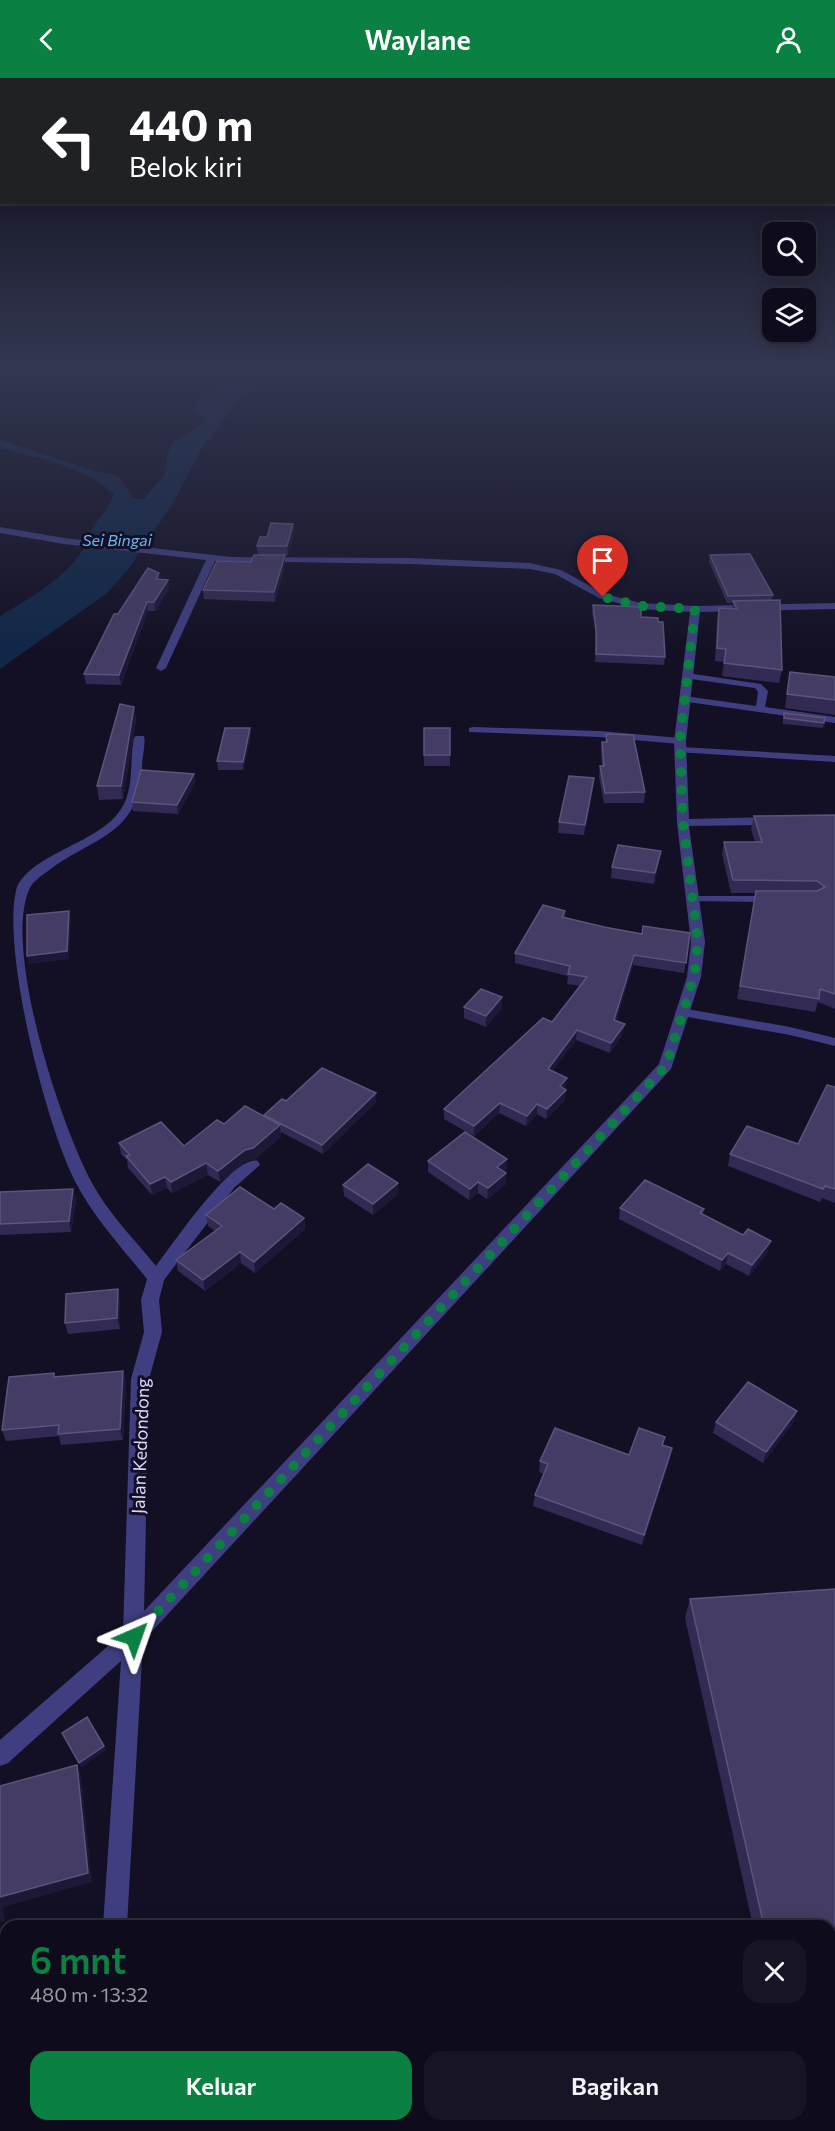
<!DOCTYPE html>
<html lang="id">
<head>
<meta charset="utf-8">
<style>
  body { margin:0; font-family:Commissioner,sans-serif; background:#171525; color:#f1f3f6; height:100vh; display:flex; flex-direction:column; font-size:22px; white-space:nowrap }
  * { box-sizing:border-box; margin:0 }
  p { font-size:20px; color:#9b9ba3 }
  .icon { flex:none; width:33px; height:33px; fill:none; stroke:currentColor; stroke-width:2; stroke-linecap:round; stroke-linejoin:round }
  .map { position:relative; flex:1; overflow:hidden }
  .panel { position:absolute; left:0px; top:1842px; width:836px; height:212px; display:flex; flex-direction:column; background:#0e0c1c; border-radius:18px 18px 0 0; box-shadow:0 3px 15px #0003,0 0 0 2px #2e2c3b }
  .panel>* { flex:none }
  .guide { position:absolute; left:0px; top:0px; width:836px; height:126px; box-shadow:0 3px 15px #0003,0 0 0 2px #2e2c3b; background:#202124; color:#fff; overflow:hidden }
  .fabs { position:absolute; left:762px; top:144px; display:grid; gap:12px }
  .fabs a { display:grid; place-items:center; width:54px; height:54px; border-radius:12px; background:#0e0c1c; box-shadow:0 3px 15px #0003,0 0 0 2px #2e2c3b; font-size:30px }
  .pin { position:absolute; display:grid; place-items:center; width:51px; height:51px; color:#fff; margin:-62px -26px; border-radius:50% 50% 50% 0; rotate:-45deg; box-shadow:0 0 6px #0007 }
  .pin .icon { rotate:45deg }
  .me { position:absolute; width:66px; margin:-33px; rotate:43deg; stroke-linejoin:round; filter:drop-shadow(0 0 4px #0008) }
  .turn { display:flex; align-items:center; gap:21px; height:126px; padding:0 30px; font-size:27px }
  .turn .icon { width:78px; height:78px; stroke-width:2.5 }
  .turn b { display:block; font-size:42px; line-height:51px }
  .round { display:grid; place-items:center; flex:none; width:63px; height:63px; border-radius:18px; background:#171525 }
  .headline { display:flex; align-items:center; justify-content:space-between; height:102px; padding:0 30px }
  h1 { font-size:36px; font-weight:600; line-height:45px; color:#0b8043 }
  .cta { display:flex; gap:12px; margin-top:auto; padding:12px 30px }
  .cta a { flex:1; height:69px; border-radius:18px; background:#0b8043; color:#fff; font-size:24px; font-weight:600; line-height:69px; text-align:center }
  .cta a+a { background:#171525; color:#f1f3f6 }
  header { display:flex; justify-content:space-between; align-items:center; height:78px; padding:0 30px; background:#0b8043; color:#fff; font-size:27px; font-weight:600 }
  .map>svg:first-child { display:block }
  .water { fill:#112748 }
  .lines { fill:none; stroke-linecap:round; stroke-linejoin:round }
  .lane { fill:#3f3e81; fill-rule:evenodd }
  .street { fill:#3f3e81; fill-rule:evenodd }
  .wall { fill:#322a52 }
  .shaded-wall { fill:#1e1838 }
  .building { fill:#443c64; stroke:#5b547c; stroke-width:1.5 }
  .route { stroke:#0b8043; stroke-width:10; stroke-dasharray:0 18 }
  .labels { text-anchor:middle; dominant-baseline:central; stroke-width:6; stroke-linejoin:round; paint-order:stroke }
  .far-water-label { font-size:16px; font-style:italic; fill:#6ab8f7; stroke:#131025 }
  .street-label { font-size:18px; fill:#dad6fd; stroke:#131025 }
</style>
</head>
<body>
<header><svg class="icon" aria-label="back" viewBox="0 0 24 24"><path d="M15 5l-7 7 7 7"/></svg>Waylane<svg class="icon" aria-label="person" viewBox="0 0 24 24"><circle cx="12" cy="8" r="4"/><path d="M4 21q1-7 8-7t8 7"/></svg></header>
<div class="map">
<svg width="835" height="2053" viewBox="0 0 835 2053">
  <rect width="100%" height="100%" fill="#131025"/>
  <path class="water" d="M255,287H282L234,329L203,368L173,425L129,490L107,515L0,591V538C29,521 69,498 85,468C88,462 88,456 92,451C100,438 109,430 114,416C84,388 38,380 0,370V362L95,393L118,398L134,421H144L165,396L168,375L172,365L204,345V339L193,332C197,315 219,313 232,305C240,300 247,293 255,287Z"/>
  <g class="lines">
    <g class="lane">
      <path d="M687,595L761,606L768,613L765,629L835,639V645L681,623L679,621L684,618L756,628L758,614L755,610L684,600V596Z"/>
      <path d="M473,649L599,653L680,660L685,663L680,666L599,659L469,654V650Z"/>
      <path d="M681,669L835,678V684L677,674L676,672Z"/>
      <path d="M694,818H773L779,821L773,824L690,823L688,821Z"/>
      <path d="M681,930L790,949L835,960V968L790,957L677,937L675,934Z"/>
    </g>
    <g class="street">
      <path d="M0,449L64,460L231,479L409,480L530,485L561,492L605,516L641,525L695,528L835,525V531L700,534L686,663L689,741L772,739L778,743L772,747L689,748L705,864L701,899L671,991L143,1563L127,1848H103L121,1583L8,1685L0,1688V1662L123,1555L131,1301L144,1254L141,1222L147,1201C123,1171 95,1141 77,1107C46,1050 0,867 17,809C34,774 100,765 121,731C135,710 129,683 134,660L136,658H144C146,666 142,679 142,689C139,758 94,758 48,793C41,798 32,804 29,812C3,872 61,1048 92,1105C108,1135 134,1161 156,1188C172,1168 233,1076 258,1083L260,1087L234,1110L164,1202L159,1222L162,1254L149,1301L144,1533L659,986L687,899L691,864L677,745L674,663L690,534L641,531L599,520L555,496L530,491L409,486L215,483L166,590L161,593L156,590L206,482L64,466L0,455Z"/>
      <path d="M89,2048H115L114,2053H88Z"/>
    </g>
  </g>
  <g class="wall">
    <path d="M293,446L294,455L288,477H283H285V486L275,524L204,521L203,512L251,484L258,477L257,468L267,459Z"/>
    <path d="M710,477L773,517L772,522L782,592L779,605L722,598L724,584L715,583L717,542L719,530L732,531L733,525H727L709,484Z"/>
    <path d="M159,495V502H168L169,511L155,533H148L121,607L86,606L84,596L118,536Z"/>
    <path d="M593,527L641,539L665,579L664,587L595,584L596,559L592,534Z"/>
    <path d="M790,594L835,599V637L785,630Z"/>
    <path d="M134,629L136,642L123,721L99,722L97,708Z"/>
    <path d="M783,640L824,645L823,650L783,646Z"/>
    <path d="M250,650L251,658L243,692H218L217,683Z"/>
    <rect x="424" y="650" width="26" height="38"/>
    <path d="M606,656L645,714L644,725H604L599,699L600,688H602L601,674L602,664H605Z"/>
    <path d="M194,696L195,705L178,736L133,733L132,724Z"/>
    <path d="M593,711L584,757L558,755L559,744Z"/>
    <path d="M835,737V931L818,924L815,934L737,921L756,815H731L722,776L724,764H755L751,751L754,738Z"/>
    <path d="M659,784L654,806L611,800L612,789Z"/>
    <path d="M565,833V840L604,849L642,856L690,855L684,895L633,887L616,943L623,956L610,975L576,962L552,993L566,1010L565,1011V1022L546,1041L537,1036L526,1048L499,1035L474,1058L444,1041V1031L552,944L580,908L567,906L568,898L515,885V875Z"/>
    <path d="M464,929L502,930L486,949L464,940Z"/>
    <path d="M835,1009V1125L822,1120L820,1124L728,1088L730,1076L798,1066Z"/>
    <path d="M376,1015V1024L323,1076L281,1054V1059L255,1081L246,1083L220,1104L208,1097L172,1115L167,1110L152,1117L128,1090L127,1082L121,1076L119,1065L184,1068L224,1046L264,1039V1037L286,1023Z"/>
    <path d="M428,1083L507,1092L504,1094L506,1095V1106L487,1121L478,1115L469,1122L428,1094Z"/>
    <path d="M398,1105V1116L373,1137L344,1118L343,1107Z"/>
    <path d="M73,1111L76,1122L71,1154L0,1157V1114Z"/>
    <path d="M620,1130L704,1131L703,1136L768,1174L749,1198L726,1186L720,1193L619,1141Z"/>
    <path d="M274,1131L304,1140L305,1151L255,1195L241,1185L205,1213L178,1193L176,1182L215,1153L208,1148L206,1137Z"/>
    <path d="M120,1222V1251L68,1256L65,1245Z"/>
    <path d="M123,1293L126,1304L123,1362L61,1367L59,1358L6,1363L2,1352L54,1295L55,1299Z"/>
    <path d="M794,1343L763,1385L713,1355L716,1344Z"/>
    <path d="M672,1370L670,1381L642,1467L533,1428L535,1417L544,1396L539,1394L540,1383L629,1377Z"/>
    <path d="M835,1511V1975H830V1848H753L685,1540L690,1521Z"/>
  </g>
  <g class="shaded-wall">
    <path d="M293,446L294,455L288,477L287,468Z"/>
    <path d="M285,477V486L275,524L274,514Z"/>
    <path d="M168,502L169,511L155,533L154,524Z"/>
    <path d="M147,524L148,533L121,607L119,597Z"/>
    <path d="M134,629L136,642L123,721L121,708Z"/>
    <path d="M250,650L251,658L243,692V684Z"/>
    <path d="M194,696L195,705L178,736L177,727Z"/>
    <path d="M594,700L593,711L584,757L585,747Z"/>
    <path d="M661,773L659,784L654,806L655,795Z"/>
    <path d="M69,833L71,842L69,881L29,886L27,878Z"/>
    <path d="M634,877L633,887L613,952L614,942Z"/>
    <path d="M502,919V930L486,949V938Z"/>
    <path d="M625,946L623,956L610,975L611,965Z"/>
    <path d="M577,952L576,962L547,1001L548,991Z"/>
    <path d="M567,1000L566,1010L559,1019L560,1008Z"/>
    <path d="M566,1012L565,1022L546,1041L547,1031Z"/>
    <path d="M376,1015V1024L323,1076L322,1067Z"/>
    <path d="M500,1025L499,1035L474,1058V1048Z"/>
    <path d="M537,1026V1036L526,1048L527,1038Z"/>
    <path d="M280,1047L281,1059L255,1081L246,1083L220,1104L218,1093L245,1072Z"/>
    <path d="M507,1081V1092L496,1100L497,1089Z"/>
    <path d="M206,1085L208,1097L172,1115L171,1104Z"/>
    <path d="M506,1095V1106L487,1121L488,1110Z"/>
    <path d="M165,1099L167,1110L152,1117L150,1106Z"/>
    <path d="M478,1104V1115L469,1122L470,1111Z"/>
    <path d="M398,1105V1116L373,1137V1126Z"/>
    <path d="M73,1111L76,1122L71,1154L69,1143Z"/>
    <path d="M304,1140L305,1151L255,1195L254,1184Z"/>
    <path d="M771,1163L768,1174L749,1198L752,1187Z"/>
    <path d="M240,1174L241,1185L205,1213L203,1202Z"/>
    <path d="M728,1175L726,1186L720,1193L722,1182Z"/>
    <path d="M118,1211L120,1222V1251L117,1240Z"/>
    <path d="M123,1293L126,1304L123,1362L120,1351Z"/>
    <path d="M797,1333L794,1343L763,1385L766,1374Z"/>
    <path d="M672,1370L670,1381L642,1467L644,1457Z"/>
    <path d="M104,1668L106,1672L81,1690L79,1685Z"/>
    <path d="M77,1687L81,1698L92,1804L3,1829L5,1843L0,1844V1819Z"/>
    <path d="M34,2048H40L39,2053H34Z"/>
  </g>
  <g class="building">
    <path d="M271,445L293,446L287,468H257L260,459H267Z"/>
    <path d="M750,476L773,517L728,518L710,477Z"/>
    <path d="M254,477H285L274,514L203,512L217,483L251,484Z"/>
    <path d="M148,490L159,495L156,501L168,502L154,524H147L119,597L84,596L114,536H118Z"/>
    <path d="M780,522L782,592L724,585L726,571L717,570L719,530L737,531L733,523Z"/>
    <path d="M593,527L641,529V539L658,540V544H663L665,579L596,576V551Z"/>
    <path d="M790,594L835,599V622L787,616Z"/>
    <path d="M120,626L134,629L121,708H97Z"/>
    <path d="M784,635L825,640L824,645L784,640Z"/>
    <path d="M225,650H250L243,684L217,683Z"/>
    <rect x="424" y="650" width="26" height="27"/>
    <path d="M606,656L633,657L645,714L605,715L600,688H604L602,664H607Z"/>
    <path d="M141,692L194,696L177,727L132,724Z"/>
    <path d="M569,698L594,700L585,747L559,744Z"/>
    <path d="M835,737V916L820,911L819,921L740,908L756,813H817L825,809L817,803L733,802L724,764H762L754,738Z"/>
    <path d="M618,767L661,773L655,795L612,789Z"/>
    <path d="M543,827L565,833L562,839L604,849L642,856L643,848L690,855L686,885L634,877L614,942L625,946L611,965L577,952L548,991L567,1000L560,1008L566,1012L547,1031L537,1026L527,1038L500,1025L474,1048L444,1031L543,940L552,944L587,899L568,896L570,888L515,875Z"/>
    <path d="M69,833L67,873L27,878V837Z"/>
    <path d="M481,911L502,919L486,938L464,929Z"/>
    <path d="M322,990L376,1015L322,1067L264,1037L282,1021L286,1023Z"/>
    <path d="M827,1007L835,1009V1111L825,1108L823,1111L730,1076L747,1048L798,1066Z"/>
    <path d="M245,1028L280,1047L253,1070L245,1072L218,1093L206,1085L171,1104L165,1099L150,1106L126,1078L130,1077L119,1065L161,1044L184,1068L217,1042L224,1046Z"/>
    <path d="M465,1054L507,1081L497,1089L506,1095L488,1110L478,1104L470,1111L428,1083Z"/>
    <path d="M368,1086L398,1105L373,1126L343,1107Z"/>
    <path d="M645,1102L704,1131L700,1135L743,1157L748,1151L771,1163L752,1187L728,1175L722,1182L620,1130Z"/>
    <path d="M240,1109L274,1131L281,1125L304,1140L254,1184L240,1174L203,1202L176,1182L222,1148L206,1137Z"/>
    <path d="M73,1111L69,1143L0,1146V1114Z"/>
    <path d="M118,1211L117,1240L65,1245L66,1216Z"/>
    <path d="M123,1293L120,1351L58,1356L59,1347L2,1352L9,1299L54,1295V1299Z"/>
    <path d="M748,1304L797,1333L766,1374L716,1344Z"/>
    <path d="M555,1350L629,1377L639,1350L665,1359L662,1367L672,1370L644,1457L535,1417L548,1386L540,1383Z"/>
    <path d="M835,1511V1963H830V1848H764L690,1521Z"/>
    <path d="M87,1639L104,1668L79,1685L62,1655Z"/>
    <path d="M77,1687L88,1795L0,1819V1708Z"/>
    <path d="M6,1922V2048H34V2053H0V1923Z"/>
  </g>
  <linearGradient id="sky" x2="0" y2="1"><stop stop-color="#0a0914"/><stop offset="0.5" stop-color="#333751"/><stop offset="1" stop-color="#333751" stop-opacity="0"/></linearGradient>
  <rect width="835" height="575" fill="url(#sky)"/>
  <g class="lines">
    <path class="route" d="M134,1559L666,988L694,899L698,864L683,745L680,663L695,531L641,528L603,519"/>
  </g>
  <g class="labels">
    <g class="far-water-label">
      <text x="117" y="461">Sei Bingai</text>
    </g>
    <g class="street-label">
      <text transform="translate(140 1368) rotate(-88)">Jalan Kedondong</text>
    </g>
  </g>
</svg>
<div class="fabs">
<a><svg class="icon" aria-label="search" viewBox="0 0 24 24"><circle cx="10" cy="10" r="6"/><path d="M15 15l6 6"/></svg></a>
<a><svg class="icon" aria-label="layers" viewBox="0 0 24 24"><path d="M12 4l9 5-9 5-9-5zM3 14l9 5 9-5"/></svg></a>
</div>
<div class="pin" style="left:603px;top:519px;background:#d93025"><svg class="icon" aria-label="arrive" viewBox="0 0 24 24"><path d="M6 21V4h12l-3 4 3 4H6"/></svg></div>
<svg class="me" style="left:134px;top:1559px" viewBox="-20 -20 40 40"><path d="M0-17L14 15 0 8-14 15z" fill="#0b8043" stroke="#fff" stroke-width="4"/></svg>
<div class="guide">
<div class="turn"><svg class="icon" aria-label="left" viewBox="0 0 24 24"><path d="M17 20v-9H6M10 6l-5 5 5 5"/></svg><div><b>440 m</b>Belok kiri</div></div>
</div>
<section class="panel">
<div class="headline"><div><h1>6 mnt</h1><p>480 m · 13:32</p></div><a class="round"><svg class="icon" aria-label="close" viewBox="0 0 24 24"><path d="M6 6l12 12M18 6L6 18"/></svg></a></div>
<div class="cta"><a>Keluar</a><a>Bagikan</a></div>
</section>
</div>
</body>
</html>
